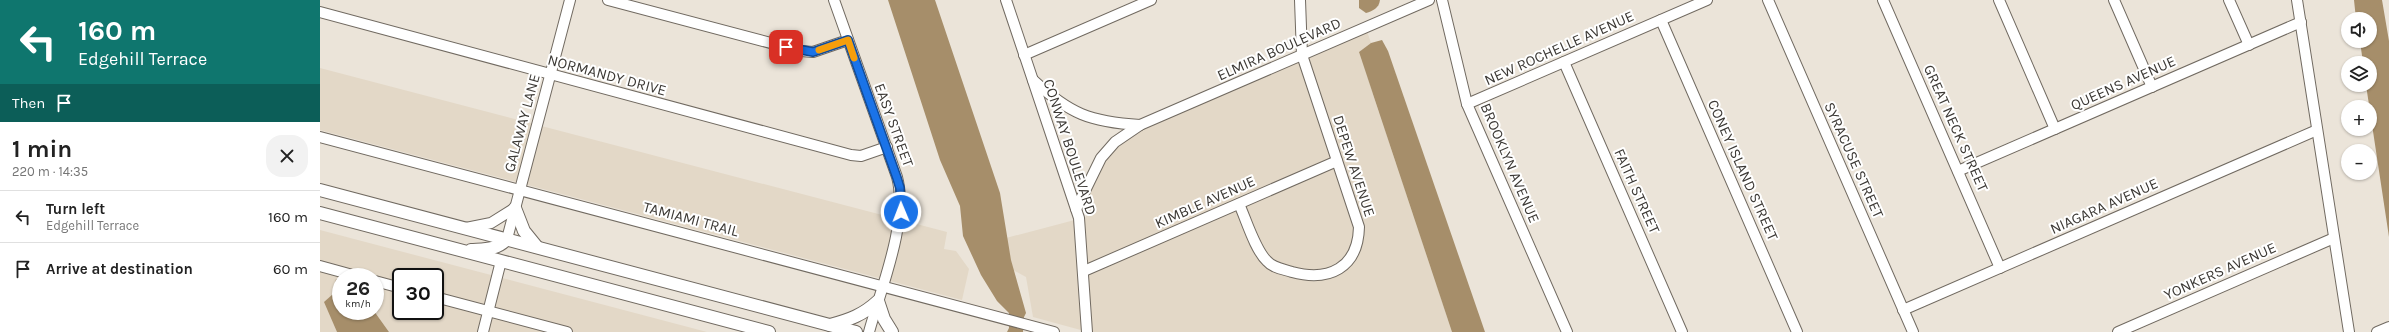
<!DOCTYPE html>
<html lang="en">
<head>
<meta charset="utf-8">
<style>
  body { margin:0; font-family:Karla,sans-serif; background:#f2f2f2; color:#222; height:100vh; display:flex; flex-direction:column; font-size:15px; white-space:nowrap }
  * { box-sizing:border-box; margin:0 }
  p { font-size:13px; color:#767676 }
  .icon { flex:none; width:22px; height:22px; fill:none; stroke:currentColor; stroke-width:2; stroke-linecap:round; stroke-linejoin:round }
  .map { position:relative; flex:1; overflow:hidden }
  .side { display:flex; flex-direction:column; background:#fff; width:320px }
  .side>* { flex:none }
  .guide { background:#0f766e; color:#fff; overflow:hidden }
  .controls { position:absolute; left:2021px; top:12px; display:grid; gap:8px }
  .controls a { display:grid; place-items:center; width:36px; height:36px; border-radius:50%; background:#fff; box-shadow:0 1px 3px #0004; font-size:20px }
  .speed { position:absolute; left:12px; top:268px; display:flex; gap:8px; font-size:20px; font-weight:700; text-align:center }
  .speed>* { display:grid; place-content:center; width:52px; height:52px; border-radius:50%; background:#fff; box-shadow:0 1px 3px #0004; line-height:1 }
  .speed small { font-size:10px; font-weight:400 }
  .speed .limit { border:2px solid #111; border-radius:6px; background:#fff; color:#111 }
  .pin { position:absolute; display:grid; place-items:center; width:34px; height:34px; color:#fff; margin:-17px; border-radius:8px; box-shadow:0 2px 6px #0006 }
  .me { position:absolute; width:44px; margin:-22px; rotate:359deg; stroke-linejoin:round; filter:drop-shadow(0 0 3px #0008) }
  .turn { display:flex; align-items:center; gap:14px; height:84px; padding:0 12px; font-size:18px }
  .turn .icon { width:52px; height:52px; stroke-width:2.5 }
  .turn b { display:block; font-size:28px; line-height:34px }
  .then { display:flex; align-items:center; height:38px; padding:0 12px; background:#0003; gap:8px; font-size:15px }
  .round { display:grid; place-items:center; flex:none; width:42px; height:42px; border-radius:16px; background:#f2f2f2 }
  .head { display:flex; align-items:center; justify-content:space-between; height:68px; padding:0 12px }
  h1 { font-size:24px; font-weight:700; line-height:30px }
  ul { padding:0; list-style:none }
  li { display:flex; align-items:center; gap:12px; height:52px; padding:0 12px; border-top:1px solid #e0e0e0 }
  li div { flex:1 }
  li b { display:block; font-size:15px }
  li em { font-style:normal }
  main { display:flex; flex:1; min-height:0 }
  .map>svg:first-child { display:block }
  .built { fill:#e3d8c7; fill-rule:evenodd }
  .water { fill:#a68e6a }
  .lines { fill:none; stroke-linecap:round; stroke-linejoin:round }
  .minor-casing { stroke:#716a61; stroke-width:12 }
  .major-casing { stroke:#716a61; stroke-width:14 }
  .minor { stroke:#fff; stroke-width:10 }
  .major { stroke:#fff; stroke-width:12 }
  .route-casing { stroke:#114b97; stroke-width:10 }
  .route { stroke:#1a73e8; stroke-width:7 }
  .slow { stroke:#f59e0b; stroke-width:7 }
  .labels { text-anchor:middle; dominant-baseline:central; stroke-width:4; stroke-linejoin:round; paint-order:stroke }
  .street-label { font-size:15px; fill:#3c3935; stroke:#fff }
</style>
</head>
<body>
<main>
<section class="side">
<div class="guide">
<div class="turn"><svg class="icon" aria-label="left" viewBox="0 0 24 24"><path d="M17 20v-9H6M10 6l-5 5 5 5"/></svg><div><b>160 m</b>Edgehill Terrace</div></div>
<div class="then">Then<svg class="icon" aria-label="arrive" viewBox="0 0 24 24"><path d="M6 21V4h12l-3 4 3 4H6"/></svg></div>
</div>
<div class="head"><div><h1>1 min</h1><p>220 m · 14:35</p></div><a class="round"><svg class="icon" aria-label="close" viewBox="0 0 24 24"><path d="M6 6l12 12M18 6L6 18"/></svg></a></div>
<ul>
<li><svg class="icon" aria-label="left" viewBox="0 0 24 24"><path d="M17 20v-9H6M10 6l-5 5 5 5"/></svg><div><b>Turn left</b><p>Edgehill Terrace</p></div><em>160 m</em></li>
<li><svg class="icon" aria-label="arrive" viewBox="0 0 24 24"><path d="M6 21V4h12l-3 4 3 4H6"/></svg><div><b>Arrive at destination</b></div><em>60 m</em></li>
</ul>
</section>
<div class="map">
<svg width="2069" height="332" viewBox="0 0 2069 332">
  <rect width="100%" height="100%" fill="#ebe4d9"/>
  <g class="built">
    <path d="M1047,31L1051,43L1039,52L1132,332H768L713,317L706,277L693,270L686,238L766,217L767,202L774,180L790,155L811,136L836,123Z"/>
    <path d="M0,68L627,232L624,249L636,251L649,269L642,300L0,130Z"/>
    <path d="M0,230L387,332H69L54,311L55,277H21V280L16,279L13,294L5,302L17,332H0ZM81,277H115V311H81Z"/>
  </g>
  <g class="water">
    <path d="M568,0H615L680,193L691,260L706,313L704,317L703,332H687L689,328V313L677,301L661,275L643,236L640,206L620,160Z"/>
    <path d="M1039,0H1060C1059,8 1053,11 1046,13L1039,8Z"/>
    <path d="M2034,0H2062L2069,41V237L2046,85H2050V63H2043L2040,41H2050V19H2036Z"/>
    <path d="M1062,40L1068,51L1165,332H1132L1039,52L1051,43Z"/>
    <path d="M16,279L21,280V311H54L69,332H17L4,302L13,294Z"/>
  </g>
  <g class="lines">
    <g class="minor-casing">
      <g id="minor">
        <path d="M288,0L481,51L493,52L528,40"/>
        <path d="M514,0L577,177C589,221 561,288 549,332"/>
        <path d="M686,0L759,218L767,332"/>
        <path d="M1122,0L1147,104L1247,332"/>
        <path d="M1448,0L1593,332"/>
        <path d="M1563,0L1680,268"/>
        <path d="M1679,0L1735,129"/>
        <path d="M1794,0L1832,87"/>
        <path d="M1909,0L1929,45"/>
        <path d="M1977,0L2029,332"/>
        <path d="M0,12L531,155L541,156L567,147"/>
        <path d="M1341,20L1477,332"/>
        <path d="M704,55L831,0"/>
        <path d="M1244,62L1362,332"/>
        <path d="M713,80C750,114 770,122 820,125"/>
        <path d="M1147,104L1387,0"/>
        <path d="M0,137L734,332"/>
        <path d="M1638,171L1981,22"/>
        <path d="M919,204C926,219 935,250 947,261C953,268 963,269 972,272C1009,282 1038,268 1039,227L982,55L980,0"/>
        <path d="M756,209L781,158L795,142L820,125L1109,0"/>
        <path d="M146,228L171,223L195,208"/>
        <path d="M187,239L250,0"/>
        <path d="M0,266L40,277"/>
        <path d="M764,271L1017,161"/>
        <path d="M55,281L81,288"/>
        <path d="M115,297L247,332"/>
        <path d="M1583,310L1997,130"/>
        <path d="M163,332L181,261"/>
        <path d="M1798,332L2014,238"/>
        <path d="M2057,332L2069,327"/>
      </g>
    </g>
    <g class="major-casing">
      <g id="major">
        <path d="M0,190L536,332"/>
        <path d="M195,208L204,231L217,247"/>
        <path d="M0,213L449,332"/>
        <path d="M151,250C165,249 177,250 187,239"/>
        <path d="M510,325C529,320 543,315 558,301L564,319L572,332"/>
      </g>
    </g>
    <use href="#minor" class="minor"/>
    <use href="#major" class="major"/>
  </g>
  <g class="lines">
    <g class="route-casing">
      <path id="route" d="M466,47L493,52L528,40L577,178L580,188L581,212"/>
    </g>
    <use href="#route" class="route"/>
    <path class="slow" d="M499,50L528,40L534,58"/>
  </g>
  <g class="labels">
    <g class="street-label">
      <text transform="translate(1239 48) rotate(-24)">NEW ROCHELLE AVENUE</text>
      <text transform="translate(959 49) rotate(-24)">ELMIRA BOULEVARD</text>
      <text transform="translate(287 75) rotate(15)">NORMANDY DRIVE</text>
      <text transform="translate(1803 83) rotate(-24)">QUEENS AVENUE</text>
      <text transform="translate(202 123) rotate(-75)">GALAWAY LANE</text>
      <text transform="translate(574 125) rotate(70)">EASY STREET</text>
      <text transform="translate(1636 128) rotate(66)">GREAT NECK STREET</text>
      <text transform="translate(750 147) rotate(72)">CONWAY BOULEVARD</text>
      <text transform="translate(1534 160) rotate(66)">SYRACUSE STREET</text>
      <text transform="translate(1190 163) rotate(67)">BROOKLYN AVENUE</text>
      <text transform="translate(1034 166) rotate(72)">DEPEW AVENUE</text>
      <text transform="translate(1423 170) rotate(66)">CONEY ISLAND STREET</text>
      <text transform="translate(1317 191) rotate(66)">FAITH STREET</text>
      <text transform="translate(885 202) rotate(-24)">KIMBLE AVENUE</text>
      <text transform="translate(1784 206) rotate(-24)">NIAGARA AVENUE</text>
      <text transform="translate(371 219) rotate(15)">TAMIAMI TRAIL</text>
      <text transform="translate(1900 271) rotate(-24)">YONKERS AVENUE</text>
    </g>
  </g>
</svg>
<div class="controls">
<a><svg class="icon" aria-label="sound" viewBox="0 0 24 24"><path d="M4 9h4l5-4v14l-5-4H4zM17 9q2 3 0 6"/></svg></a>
<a><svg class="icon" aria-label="layers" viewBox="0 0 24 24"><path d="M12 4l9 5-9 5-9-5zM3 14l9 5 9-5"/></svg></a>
<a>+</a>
<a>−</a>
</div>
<div class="speed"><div>26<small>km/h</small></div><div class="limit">30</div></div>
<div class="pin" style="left:466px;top:47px;background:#d93025"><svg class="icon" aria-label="arrive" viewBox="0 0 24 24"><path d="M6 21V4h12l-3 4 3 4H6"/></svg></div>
<svg class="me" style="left:581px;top:212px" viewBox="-20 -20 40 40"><circle r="17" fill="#1a73e8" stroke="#fff" stroke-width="3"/><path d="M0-11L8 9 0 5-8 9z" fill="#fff"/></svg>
</div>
</main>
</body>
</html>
